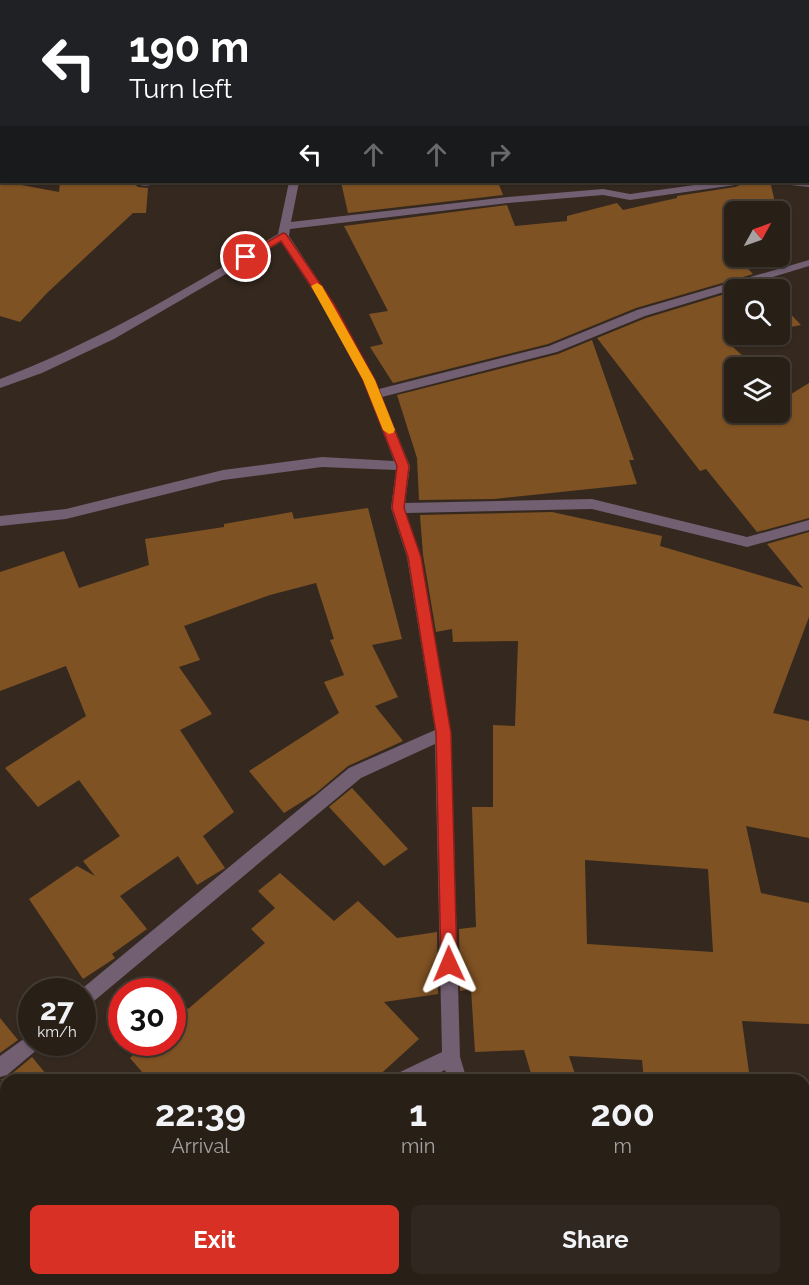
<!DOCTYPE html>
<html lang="en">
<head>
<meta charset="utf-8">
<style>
  body { margin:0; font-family:Raleway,sans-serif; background:#302720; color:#f1f3f6; height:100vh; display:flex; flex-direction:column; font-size:22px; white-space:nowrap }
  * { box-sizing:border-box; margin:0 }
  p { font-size:20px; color:#a5a2a1 }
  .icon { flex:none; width:33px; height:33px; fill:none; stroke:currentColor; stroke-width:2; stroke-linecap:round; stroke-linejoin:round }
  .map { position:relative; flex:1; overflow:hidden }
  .panel { position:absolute; left:0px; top:1074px; width:810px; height:212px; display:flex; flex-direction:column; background:#281f17; border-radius:18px 18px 0 0; box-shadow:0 2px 4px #0004,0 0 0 2px #443d36 }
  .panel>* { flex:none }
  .banner { position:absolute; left:0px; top:0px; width:810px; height:183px; box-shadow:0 2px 4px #0004,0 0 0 2px #443d36; background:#202124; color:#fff; overflow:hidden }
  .needle { width:39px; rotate:50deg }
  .buttons { position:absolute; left:724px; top:201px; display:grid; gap:12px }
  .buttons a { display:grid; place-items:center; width:66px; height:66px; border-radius:9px; background:#281f17; box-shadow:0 2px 4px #0004,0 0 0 2px #443d36; font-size:30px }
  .speed { position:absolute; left:18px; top:978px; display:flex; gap:12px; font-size:30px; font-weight:700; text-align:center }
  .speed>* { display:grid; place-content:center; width:78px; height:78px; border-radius:50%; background:#281f17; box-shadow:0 2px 4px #0004,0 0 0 2px #443d36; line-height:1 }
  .speed small { font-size:15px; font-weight:400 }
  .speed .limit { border:9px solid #d22; background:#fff; color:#111 }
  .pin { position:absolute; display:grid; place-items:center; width:51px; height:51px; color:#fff; margin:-26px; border:3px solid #fff; border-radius:50%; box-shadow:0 2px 6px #0007 }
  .me { position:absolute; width:66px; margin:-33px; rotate:359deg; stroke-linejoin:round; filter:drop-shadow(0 0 4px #0008) }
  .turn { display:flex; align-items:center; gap:21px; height:126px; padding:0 30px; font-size:27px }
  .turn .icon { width:78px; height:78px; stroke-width:2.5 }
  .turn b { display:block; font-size:42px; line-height:51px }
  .lanes { display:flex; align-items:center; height:57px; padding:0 30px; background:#0003; justify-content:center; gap:30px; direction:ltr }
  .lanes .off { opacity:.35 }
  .eta { display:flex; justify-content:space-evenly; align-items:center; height:102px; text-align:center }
  .eta b { font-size:36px; font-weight:700; line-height:42px }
  .cta { display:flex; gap:12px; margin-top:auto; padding:12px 30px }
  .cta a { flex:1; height:69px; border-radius:9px; background:#d93025; color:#fff; font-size:24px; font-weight:700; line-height:69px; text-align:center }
  .cta a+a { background:#302720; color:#f1f3f6 }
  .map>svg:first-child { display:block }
  .building { fill:#7f5223; fill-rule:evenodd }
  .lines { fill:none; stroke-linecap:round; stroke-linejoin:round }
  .minor { fill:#725f72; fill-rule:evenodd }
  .route { fill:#d93025; stroke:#8d1f18; stroke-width:1.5 }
  .slow { fill:#f59e0b }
</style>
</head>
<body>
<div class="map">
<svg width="809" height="1285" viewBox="0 0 809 1285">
  <rect width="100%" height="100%" fill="#35291f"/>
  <g class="building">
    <path d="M0,181L59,192L60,182H133L138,187L148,188L146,213H133L47,293L20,322L0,316Z"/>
    <path d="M341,182H498L503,195L348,213Z"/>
    <path d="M740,185H771L777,212H735V249L730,250L753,274L636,308L548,344L393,383L370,347L383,344L369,314L388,311L344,226L507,205L515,226L567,221V216L617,203L623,210L677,198V196L735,187Z"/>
    <path d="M735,291V334H743L723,338L756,368H735V412H780V389L788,396L809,383V518L757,532L706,469L700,471L597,338L646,318Z"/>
    <path d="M780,303L801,325L780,329Z"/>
    <path d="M592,340L634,460H629L637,484L494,499L419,500L417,458L397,395L558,354Z"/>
    <path d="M368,508L402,639L372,645L398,697L375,706L403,741L348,766L316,793L284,813L249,771L339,713L324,682L344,675L330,640L334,639L316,583L270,595L184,626L200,660L179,667L212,714L180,730L234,812L203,836L225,868L197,885L178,856L120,896L147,929L112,954L115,958L83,979L29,899L77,866L95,876L83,861L120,836L79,780L38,807L5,768L86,716L66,666L0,691V572L64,551L79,588L149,565L145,539L224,527V524L292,512L294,519Z"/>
    <path d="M552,512L662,536L660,546L803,588L767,544L809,532V617L773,713L809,721V838L746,826L761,893L809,903V1024L742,1021L750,1080H644L642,1060L569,1056L577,1080H533L524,1050L475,1052L471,989L460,991L459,929L476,927L472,807H493V725L515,726L518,641L453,642L452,629L436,632L423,555L420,515ZM585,860L708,869L713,952L587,944Z"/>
    <path d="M352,788L408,849L384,866L329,807Z"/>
    <path d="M280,873L334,921L358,901L397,938L437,932L438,994L384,1002L419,1039L374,1080H149L130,1058L147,1042H172V993L188,1009L265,943L251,929L275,908L258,891Z"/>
    <path d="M0,1018L18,1040L0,1053Z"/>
    <path d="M32,1057L51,1080H0L8,1077Z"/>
  </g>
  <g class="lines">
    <g class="minor">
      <rect x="336" y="0" width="10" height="2"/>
      <path d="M476,0H490L475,2Z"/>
      <path d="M593,0H614L615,2H594Z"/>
      <path d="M792,0H808L791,2Z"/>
      <rect x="808" y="54" width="1" height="6"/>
      <rect x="0" y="173" width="2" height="6"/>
      <path d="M809,181V187L790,185L785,182Z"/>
      <path d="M135,182H156C152,187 139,187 135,182Z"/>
      <path d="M289,182H299L291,222L508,197L603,189L630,194L716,182H740L735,185L630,200L603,195L508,203L290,229L289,236L334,304L379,389L549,346L637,310L809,260V266L645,316L557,352L382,397L410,466L405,503L592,499L747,537L809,520V530L747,547L592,509L406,513L421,557L451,733L460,1057L467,1080H449L445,1070L425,1080H396L398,1073L442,1052L435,744L361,778L88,1006L82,1009V992H78L349,768L435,730L407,557L391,508L396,470L322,467L223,480L66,519L0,526V516L66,509L223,470L322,457L394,461L363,380L322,304L281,242L114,339L42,373L0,388V379C98,342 187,288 278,234Z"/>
      <path d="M32,1033V1042H41L39,1048L7,1075L0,1077V1056Z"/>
      <path d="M180,1280H204L202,1285H178Z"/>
      <path d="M517,1280H537L538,1285H518Z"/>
    </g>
  </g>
  <path class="route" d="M283,233L286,234L334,304L375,380L409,466L404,508L421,557L451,733L457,964L455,969L449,972L443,969L441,964L436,733L408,557L392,508L397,466L363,380L323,304L281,241L250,260L241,257Z"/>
  <path class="slow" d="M317,283L322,286L375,380L395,430L393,433L389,434L383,430L363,380L311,286Z"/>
</svg>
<div class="buttons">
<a><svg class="needle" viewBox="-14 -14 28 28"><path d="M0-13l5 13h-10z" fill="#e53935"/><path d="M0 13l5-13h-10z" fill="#a5a2a1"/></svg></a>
<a><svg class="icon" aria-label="search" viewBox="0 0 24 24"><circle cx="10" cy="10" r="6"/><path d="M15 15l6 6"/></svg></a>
<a><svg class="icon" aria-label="layers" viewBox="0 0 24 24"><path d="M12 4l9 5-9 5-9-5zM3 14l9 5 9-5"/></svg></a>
</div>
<div class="speed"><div>27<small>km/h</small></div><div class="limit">30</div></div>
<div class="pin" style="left:246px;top:257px;background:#d93025"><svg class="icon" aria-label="arrive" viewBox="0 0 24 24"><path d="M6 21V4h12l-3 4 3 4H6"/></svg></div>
<svg class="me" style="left:449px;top:964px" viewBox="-20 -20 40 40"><path d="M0-17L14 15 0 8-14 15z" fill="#d93025" stroke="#fff" stroke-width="4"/></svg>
<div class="banner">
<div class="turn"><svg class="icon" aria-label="left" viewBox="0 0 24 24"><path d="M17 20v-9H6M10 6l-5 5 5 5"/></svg><div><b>190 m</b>Turn left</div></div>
<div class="lanes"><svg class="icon" aria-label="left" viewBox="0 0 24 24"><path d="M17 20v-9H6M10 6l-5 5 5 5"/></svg><svg class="icon off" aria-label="ahead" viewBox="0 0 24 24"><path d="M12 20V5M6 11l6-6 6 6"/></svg><svg class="icon off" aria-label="ahead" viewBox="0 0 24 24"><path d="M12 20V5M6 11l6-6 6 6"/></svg><svg class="icon off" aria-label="right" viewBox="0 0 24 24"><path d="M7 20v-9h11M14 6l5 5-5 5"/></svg></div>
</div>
<section class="panel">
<div class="eta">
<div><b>22:39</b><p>Arrival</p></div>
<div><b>1</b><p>min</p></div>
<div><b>200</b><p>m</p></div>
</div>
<div class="cta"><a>Exit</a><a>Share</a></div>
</section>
</div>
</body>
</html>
